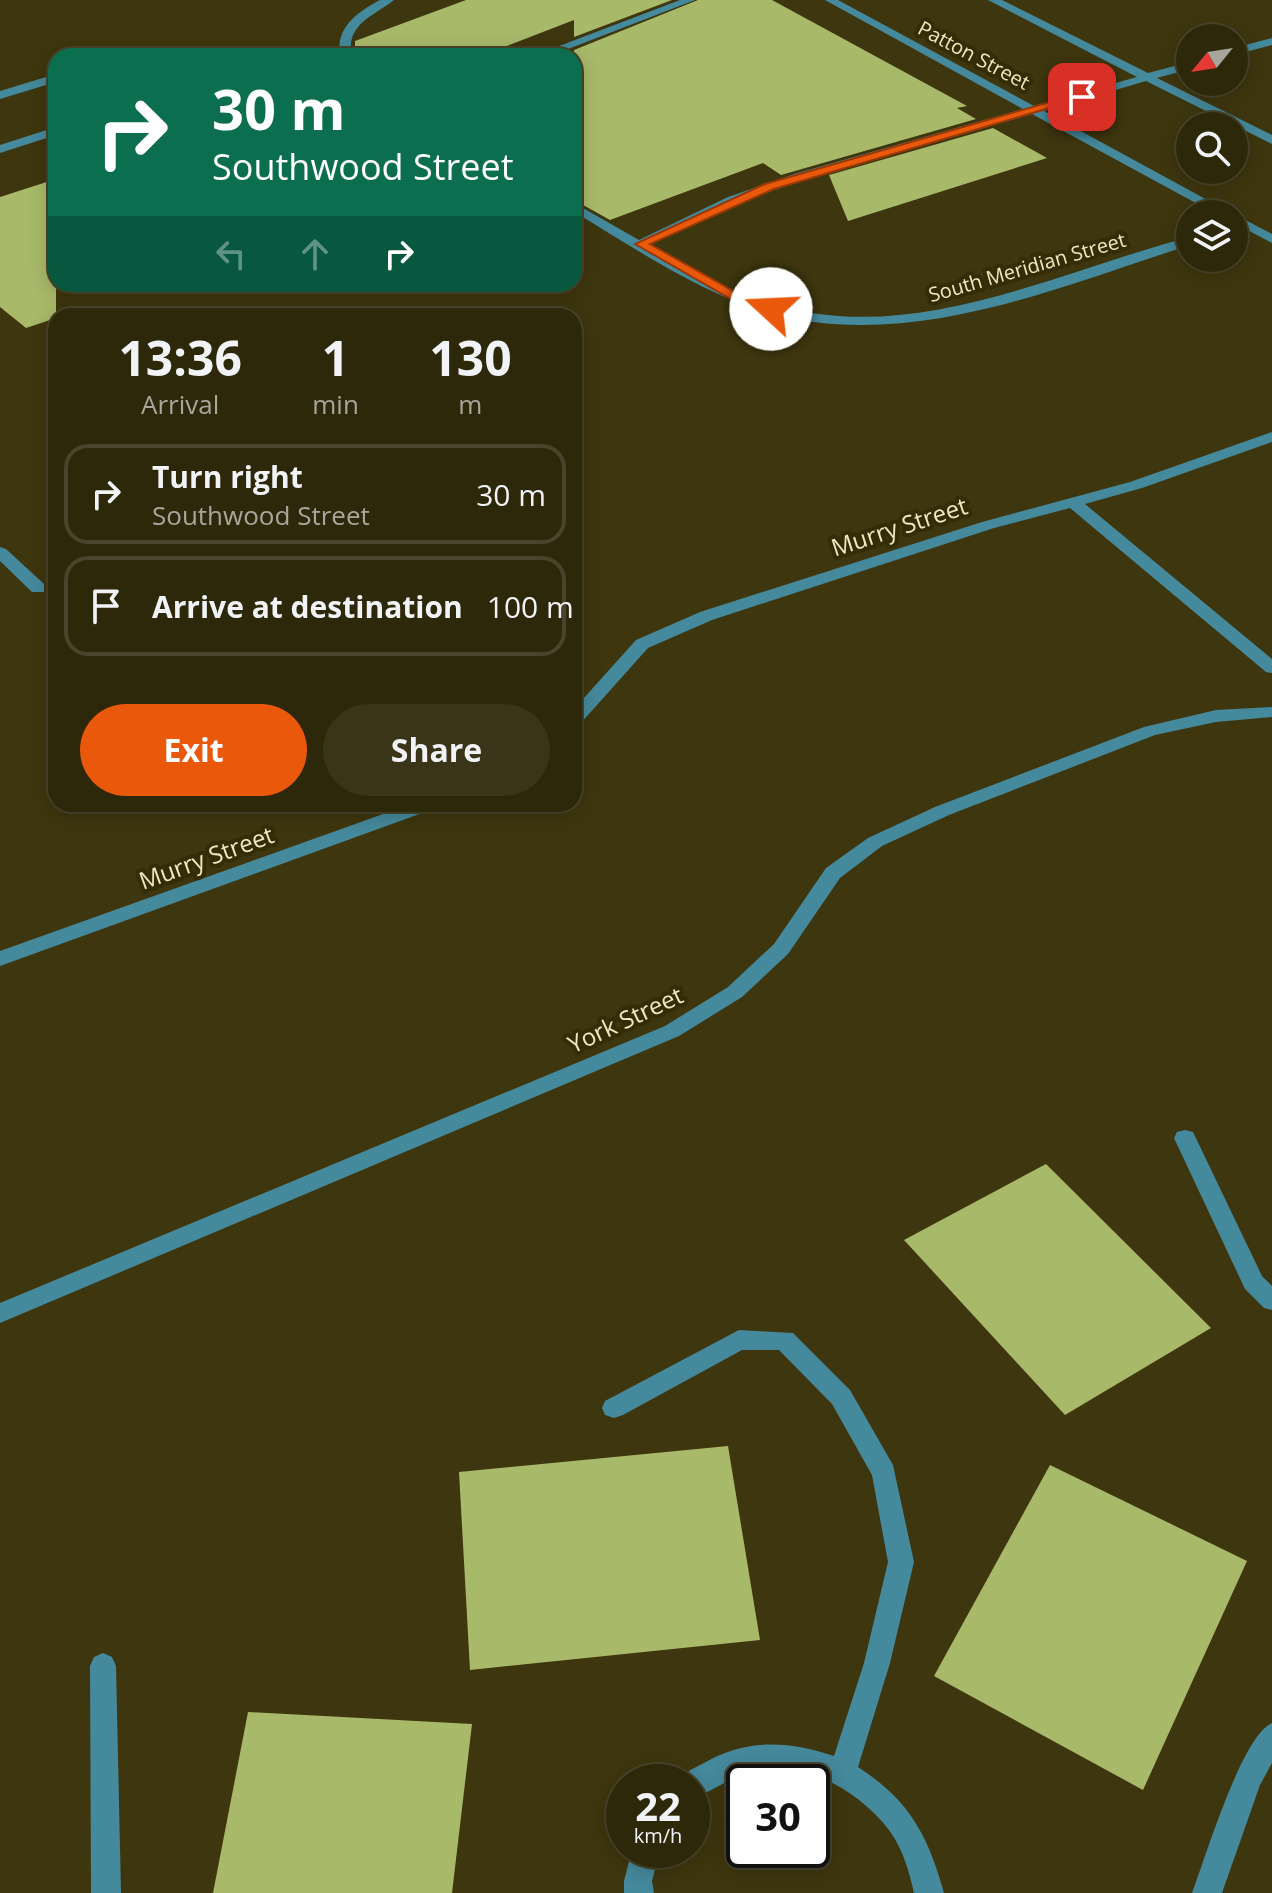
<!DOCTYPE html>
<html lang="en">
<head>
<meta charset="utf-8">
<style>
  body { margin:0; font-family:"Open Sans",sans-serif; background:#3a3418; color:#f1f3f6; height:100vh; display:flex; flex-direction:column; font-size:30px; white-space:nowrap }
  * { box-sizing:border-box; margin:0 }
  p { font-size:26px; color:#a7a69c }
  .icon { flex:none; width:44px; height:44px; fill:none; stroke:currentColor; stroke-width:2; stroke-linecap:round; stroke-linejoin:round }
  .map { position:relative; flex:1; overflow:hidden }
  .details { position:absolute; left:48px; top:308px; width:534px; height:504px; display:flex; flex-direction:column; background:#2e280a; border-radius:24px; box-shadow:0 4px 20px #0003,0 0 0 2px #49442b }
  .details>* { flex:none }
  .guide { position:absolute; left:48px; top:48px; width:534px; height:244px; border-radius:24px; box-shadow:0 4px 20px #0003,0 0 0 2px #49442b; background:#0b6e4f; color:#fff; overflow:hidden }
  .needle { width:52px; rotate:240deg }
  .tools { position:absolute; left:1176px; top:24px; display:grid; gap:16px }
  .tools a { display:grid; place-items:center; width:72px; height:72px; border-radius:50%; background:#2e280a; box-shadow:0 4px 20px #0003,0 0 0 2px #49442b; font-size:40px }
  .speed { position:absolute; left:606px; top:1764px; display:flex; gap:16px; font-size:40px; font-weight:700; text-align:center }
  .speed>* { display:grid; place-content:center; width:104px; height:104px; border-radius:50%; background:#2e280a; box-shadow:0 4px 20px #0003,0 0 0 2px #49442b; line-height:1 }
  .speed small { font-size:20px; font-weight:400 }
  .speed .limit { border:4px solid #111; border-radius:12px; background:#fff; color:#111 }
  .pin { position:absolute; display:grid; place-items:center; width:68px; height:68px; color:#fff; margin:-34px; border-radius:16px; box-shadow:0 4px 12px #0006 }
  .me { position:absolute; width:88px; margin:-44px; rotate:290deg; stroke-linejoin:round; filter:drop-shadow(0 0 6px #0008) }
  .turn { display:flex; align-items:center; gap:28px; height:168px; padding:0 32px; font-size:36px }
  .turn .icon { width:104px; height:104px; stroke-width:2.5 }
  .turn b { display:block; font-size:56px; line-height:68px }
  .lanes { display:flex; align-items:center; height:76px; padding:0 32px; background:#0003; justify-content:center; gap:40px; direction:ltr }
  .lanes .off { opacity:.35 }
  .eta { display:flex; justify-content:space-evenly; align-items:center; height:136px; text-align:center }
  .eta b { font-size:48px; font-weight:700; line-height:56px }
  .button { display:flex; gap:16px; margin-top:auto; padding:16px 32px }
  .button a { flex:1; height:92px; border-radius:48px; background:#ea580c; color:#fff; font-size:32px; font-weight:700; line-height:92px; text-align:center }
  .button a+a { background:#3a3418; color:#f1f3f6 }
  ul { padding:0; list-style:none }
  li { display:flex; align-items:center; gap:24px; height:100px; margin:0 16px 12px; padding:0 16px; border:4px solid #49442b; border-radius:24px }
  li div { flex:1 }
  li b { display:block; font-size:30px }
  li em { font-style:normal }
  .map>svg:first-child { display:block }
  .building { fill:#a9b96a }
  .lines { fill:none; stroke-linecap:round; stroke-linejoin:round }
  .minor { fill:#45899c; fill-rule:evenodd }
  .route { fill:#ea580c; stroke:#983908; stroke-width:2 }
  .labels { text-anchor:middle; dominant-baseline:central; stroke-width:8; stroke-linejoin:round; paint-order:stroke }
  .far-street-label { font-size:20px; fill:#eee7c2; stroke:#342c03 }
  .street-label { font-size:24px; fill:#eee7c2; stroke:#342c03 }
</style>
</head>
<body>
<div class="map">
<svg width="1272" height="1893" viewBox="0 0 1272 1893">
  <rect width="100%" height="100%" fill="#3e360e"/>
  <g class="building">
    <path d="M466,0H672L574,37V20L481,56H355V41Z"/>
    <path d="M698,0H772L967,106L957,108L976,119L781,175L763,163L610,220L574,200V50Z"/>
    <path d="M993,128L1047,158L848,221L829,175Z"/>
    <path d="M56,179V318L26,328L0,307V197Z"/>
    <path d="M1046,1164L1211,1328L1065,1415L904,1240Z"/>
    <path d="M728,1446L760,1640L470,1670L459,1472Z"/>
    <path d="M1050,1465L1247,1561L1143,1790L934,1676Z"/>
    <path d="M248,1712L472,1724L452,1893H213Z"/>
  </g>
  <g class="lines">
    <g class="minor">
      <path d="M380,0H394C374,16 345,24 352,56H340C335,28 357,12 380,0Z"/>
      <path d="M680,0H695L550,56H533Z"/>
      <path d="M825,0H838L1034,106L1137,77L988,0H1002L1148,73L1190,62V69L1157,78L1272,135V144L1146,81L1044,111L1233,214H1216L1032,114L802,180L738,203L649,245C687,268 726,290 769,303C911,348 1055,272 1190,237V245C1056,288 904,354 763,311C695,290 635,248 574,212V203L639,240L728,197L794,174L1023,109Z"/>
      <path d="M1272,38V45L1234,55V48Z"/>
      <path d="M56,74V82L0,99V91Z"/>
      <path d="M56,127V135L0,153V145Z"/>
      <path d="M1234,214L1272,234V243L1234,223Z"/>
      <path d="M1272,432V442L1142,488L1085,504L1272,659V673L1266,672L1070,508L994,528L712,620L648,648L580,724L574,726V709L636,640L700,612L982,522L1130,482Z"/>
      <path d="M0,547L6,549L44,584V592H32L0,561Z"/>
      <path d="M1272,707V717L1216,722L1155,735L949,815L882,846L840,878L788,954L742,997L679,1036L0,1323V1303L665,1026L728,987L774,944L826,868L868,838L935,807L1144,727L1216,710Z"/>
      <path d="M411,804H438L436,808L0,966V951Z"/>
      <path d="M1185,1130L1193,1132L1262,1276L1272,1286V1310L1264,1308L1245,1289L1174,1138L1177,1132Z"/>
      <path d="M739,1330L793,1333L850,1390L893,1465L914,1562L890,1663L858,1767C909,1800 928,1835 944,1893H914C909,1871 903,1849 889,1830C861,1793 808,1761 760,1770C734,1775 716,1789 692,1799V1782H679C684,1772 694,1768 704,1763C746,1738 789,1741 834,1756L864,1663L888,1562L872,1475L832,1404L779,1350H742L623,1415L614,1418L605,1415L602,1408L605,1401Z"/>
      <path d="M103,1653L112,1657L116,1666L121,1893H91L90,1666L94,1657Z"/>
      <path d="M1272,1723V1763L1260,1785L1222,1893H1192C1205,1859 1242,1735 1272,1723Z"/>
      <path d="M632,1850H660L652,1881L654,1893H624V1881Z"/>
    </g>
  </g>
  <path class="route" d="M1078,94L1087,97L774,189L650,244L737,293L775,306V311L729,298L635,244L765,184Z"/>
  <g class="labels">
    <g class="far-street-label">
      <text transform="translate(974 55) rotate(28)">Patton Street</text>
      <text transform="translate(1027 267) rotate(-16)">South Meridian Street</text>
    </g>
    <g class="street-label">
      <text transform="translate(899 526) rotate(-18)">Murry Street</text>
      <text transform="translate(206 857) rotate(-20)">Murry Street</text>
      <text transform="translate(625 1019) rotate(-25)">York Street</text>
    </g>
  </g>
</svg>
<div class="tools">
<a><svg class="needle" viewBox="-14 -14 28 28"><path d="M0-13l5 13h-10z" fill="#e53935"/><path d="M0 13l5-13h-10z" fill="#a7a69c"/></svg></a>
<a><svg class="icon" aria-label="search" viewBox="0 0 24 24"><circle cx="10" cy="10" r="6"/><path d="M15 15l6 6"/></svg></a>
<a><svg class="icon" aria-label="layers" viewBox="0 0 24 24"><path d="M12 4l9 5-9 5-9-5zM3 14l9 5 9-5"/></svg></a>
</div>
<div class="speed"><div>22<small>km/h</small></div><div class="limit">30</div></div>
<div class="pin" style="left:1082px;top:97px;background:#d93025"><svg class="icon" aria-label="arrive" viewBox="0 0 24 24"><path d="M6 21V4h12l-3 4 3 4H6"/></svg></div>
<svg class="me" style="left:771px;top:309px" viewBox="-20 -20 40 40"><circle r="19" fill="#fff"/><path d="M0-13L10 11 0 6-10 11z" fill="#ea580c"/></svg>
<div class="guide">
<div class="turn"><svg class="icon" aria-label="right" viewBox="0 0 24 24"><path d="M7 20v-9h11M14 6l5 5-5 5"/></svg><div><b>30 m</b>Southwood Street</div></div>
<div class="lanes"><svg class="icon off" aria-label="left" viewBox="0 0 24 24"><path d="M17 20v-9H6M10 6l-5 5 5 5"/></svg><svg class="icon off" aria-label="ahead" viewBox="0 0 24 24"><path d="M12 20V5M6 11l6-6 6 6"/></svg><svg class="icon" aria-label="right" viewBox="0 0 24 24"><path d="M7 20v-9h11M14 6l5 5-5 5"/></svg></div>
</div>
<section class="details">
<div class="eta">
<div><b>13:36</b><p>Arrival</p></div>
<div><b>1</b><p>min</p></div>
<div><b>130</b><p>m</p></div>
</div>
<ul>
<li><svg class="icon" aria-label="right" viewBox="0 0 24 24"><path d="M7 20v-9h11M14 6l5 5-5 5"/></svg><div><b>Turn right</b><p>Southwood Street</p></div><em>30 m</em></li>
<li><svg class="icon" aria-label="arrive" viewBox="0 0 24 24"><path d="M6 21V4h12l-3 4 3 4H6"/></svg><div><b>Arrive at destination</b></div><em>100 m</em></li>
</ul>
<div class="button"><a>Exit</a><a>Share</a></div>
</section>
</div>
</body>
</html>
